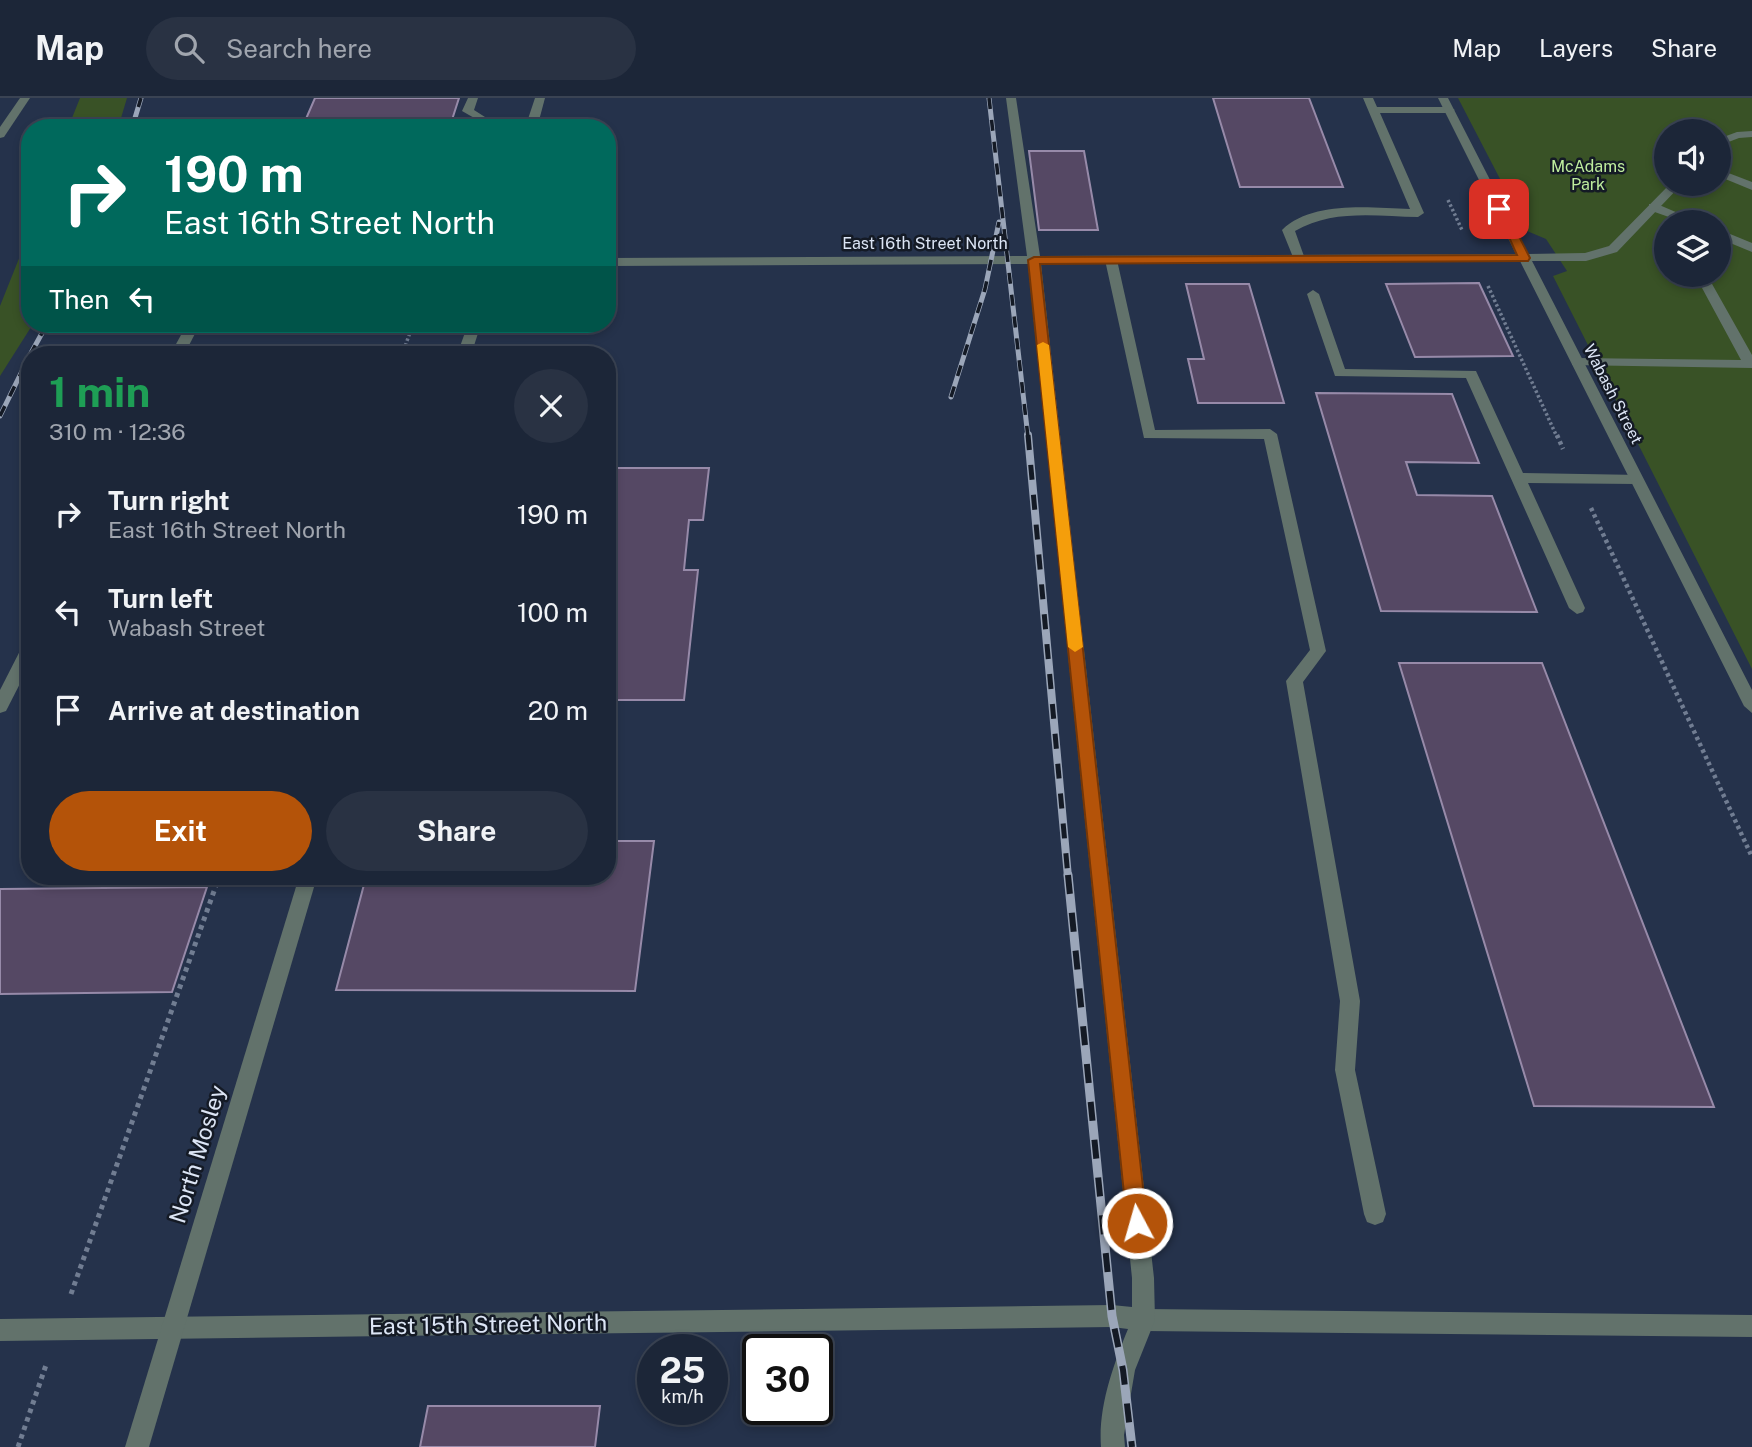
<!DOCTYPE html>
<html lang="en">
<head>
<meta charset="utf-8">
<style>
  body { margin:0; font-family:"Public Sans",sans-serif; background:#293243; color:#f1f3f6; height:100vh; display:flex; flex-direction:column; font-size:26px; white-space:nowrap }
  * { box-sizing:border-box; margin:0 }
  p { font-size:23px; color:#a0a5ae }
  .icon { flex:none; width:38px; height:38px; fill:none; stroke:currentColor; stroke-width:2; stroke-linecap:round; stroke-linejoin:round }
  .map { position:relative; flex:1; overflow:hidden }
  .side { position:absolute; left:21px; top:248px; width:595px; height:539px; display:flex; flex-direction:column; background:#1c2638; border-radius:28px; box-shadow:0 4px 10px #0003,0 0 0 2px #3a4353 }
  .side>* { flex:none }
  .hud { position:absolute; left:21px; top:21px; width:595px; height:214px; border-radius:28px; box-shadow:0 4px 10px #0003,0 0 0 2px #3a4353; background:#00695c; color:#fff; overflow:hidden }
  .fabs { position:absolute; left:1654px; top:21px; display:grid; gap:14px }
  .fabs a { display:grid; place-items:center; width:77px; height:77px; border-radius:50%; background:#1c2638; box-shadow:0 4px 10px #0003,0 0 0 2px #3a4353; font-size:35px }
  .speed { position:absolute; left:637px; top:1236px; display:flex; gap:14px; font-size:35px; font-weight:700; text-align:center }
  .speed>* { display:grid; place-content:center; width:91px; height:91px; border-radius:50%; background:#1c2638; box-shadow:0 4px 10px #0003,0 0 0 2px #3a4353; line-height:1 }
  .speed small { font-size:18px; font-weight:400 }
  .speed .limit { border:4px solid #111; border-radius:10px; background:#fff; color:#111 }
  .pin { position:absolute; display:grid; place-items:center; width:60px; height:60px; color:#fff; margin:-30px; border-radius:14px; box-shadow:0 4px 10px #0006 }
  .me { position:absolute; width:77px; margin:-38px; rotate:354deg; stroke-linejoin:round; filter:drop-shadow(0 0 5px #0008) }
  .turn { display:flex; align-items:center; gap:24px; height:147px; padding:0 28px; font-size:32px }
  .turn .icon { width:91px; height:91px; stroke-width:2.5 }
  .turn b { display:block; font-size:49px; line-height:60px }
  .then { display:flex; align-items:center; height:66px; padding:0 28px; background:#0003; gap:14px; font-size:26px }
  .round { display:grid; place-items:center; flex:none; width:74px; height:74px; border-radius:37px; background:#293243 }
  .overview { display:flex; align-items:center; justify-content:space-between; height:119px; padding:0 28px }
  h1 { font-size:42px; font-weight:700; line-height:52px; color:#1e9e55 }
  .cta { display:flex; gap:14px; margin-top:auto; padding:14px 28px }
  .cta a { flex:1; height:80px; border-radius:42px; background:#b45309; color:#fff; font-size:28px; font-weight:700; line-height:80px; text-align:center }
  .cta a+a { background:#293243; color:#f1f3f6 }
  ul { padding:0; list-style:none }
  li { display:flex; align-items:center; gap:21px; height:98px; padding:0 28px }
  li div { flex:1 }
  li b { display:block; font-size:26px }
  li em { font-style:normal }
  header { display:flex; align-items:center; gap:42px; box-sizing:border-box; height:98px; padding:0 35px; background:#1c2638; border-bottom:2px solid #3a4353 }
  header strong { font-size:33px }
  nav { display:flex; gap:38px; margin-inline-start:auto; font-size:24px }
  .search { width:490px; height:63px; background:#293243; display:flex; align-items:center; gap:18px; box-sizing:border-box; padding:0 24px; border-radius:38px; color:#a0a5ae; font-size:26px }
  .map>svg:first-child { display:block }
  .green { fill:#395226; fill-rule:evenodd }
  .building { fill:#554864; stroke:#978aa9; stroke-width:2 }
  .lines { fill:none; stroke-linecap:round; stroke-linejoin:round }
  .path-far2 { stroke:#717d92; stroke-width:3.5; stroke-dasharray:2.5 2.5; stroke-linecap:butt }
  .path-far1 { stroke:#717d92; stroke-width:4.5; stroke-dasharray:3.5 3.5; stroke-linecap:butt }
  .path { stroke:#717d92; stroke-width:5; stroke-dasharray:4.5 4.5; stroke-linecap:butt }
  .service { fill:#62726b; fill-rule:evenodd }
  .minor { fill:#62726b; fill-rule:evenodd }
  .tertiary { fill:#62726b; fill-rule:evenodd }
  .rail-far2-casing { stroke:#9ba6b9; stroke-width:5 }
  .rail-far1-casing { stroke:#9ba6b9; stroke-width:8 }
  .rail-casing { stroke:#9ba6b9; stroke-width:9 }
  .rail-far2 { stroke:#141a25; stroke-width:3.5; stroke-dasharray:11; stroke-linecap:butt }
  .rail-far1 { stroke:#141a25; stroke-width:5; stroke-dasharray:15; stroke-linecap:butt }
  .rail { stroke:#141a25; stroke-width:6; stroke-dasharray:19; stroke-linecap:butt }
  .route { fill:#b45309; stroke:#753606; stroke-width:2 }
  .slow { fill:#f59e0b }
  .labels { text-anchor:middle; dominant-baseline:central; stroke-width:5; stroke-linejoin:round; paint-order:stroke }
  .far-park-label { font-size:16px; fill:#bfed9e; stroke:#141a25 }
  .far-street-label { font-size:16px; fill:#dce5f5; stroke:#141a25 }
  .near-street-label { font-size:23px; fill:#dce5f5; stroke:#141a25 }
</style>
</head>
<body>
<header>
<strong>Map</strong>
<div class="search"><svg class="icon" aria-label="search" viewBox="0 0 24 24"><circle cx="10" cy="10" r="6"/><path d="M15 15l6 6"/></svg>Search here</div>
<nav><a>Map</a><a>Layers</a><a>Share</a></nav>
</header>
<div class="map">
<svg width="1752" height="1349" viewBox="0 0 1752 1349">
  <rect width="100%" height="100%" fill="#25324b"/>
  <g class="green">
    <path d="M80,0H127L118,30H68Z"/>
    <path d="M1458,0H1752V571L1553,178L1567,173L1546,141L1527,133ZM1666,33H1718V86H1666ZM1666,124H1718V177H1666Z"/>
    <path d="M30,133V226H33L0,278V208Z"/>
  </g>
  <g class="building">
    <path d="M315,0H459L451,25H462L460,30H302Z"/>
    <path d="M1213,0H1309L1343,89H1240Z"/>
    <path d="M1029,53H1084L1098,132H1039Z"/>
    <path d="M1479,185L1513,258L1415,259L1386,186Z"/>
    <path d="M1186,186H1249L1284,305H1198L1188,261H1204Z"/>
    <path d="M1316,295L1452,296L1479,365L1406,364L1417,397L1492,398L1537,514L1381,513Z"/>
    <path d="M607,370H709L703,422H689L684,472H698L684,602H607Z"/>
    <path d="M1399,565H1542L1714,1009L1534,1008Z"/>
    <path d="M607,743H654L635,893L336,892L366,779H607Z"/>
    <path d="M207,789L172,894L0,896V791Z"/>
    <path d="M428,1308H600L595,1349H420Z"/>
  </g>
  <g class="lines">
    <g class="path-far2">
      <path d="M1448,102L1462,132"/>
      <path d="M1488,188L1557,339"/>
      <path d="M402,257L413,226"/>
    </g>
    <g class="path-far1">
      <path d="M1557,337L1563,351"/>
      <path d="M1591,410L1752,759"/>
    </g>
    <g class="path">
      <path d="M71,1196L219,779"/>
      <path d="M18,1349L46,1267"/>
    </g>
    <g class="service">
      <path d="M20,0H30L4,39L0,40V29Z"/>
      <path d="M468,0H478L474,12L485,19H533L539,22L533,25H483L462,13Z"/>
      <path d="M1363,0H1373L1377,9H1449L1455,12L1449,15H1380L1424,115L1418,119C1376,118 1332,111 1295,133L1305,161L1295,164L1282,132C1313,102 1371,110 1410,111Z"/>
      <path d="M1718,71L1752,84V92L1718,78Z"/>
      <path d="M1649,106H1657L1699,124H1683L1649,112Z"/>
      <path d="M1718,131L1752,145V154L1718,140Z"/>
      <path d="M1111,158L1117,162L1155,332L1270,331L1277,336L1326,553L1303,584L1360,903L1355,972L1386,1116L1383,1124L1375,1127L1367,1124L1364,1116L1335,972L1340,903L1286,583L1310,552L1264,341L1144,340L1105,162Z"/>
      <path d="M1695,177H1707L1752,257V270L1572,267V261L1577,260L1741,262Z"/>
      <path d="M1313,192L1319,196L1345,271L1476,273L1523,375L1641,377V385L1636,386L1528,385L1585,510L1583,514L1577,516L1569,510L1466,280L1335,278L1307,196Z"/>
      <path d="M187,226H200L184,257H170Z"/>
      <path d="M30,543V566L6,613L0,615V592L24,545Z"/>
      <path d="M1144,1211L1752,1217V1239L1144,1233L1136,1230L1133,1222L1136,1214Z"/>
    </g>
    <g class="minor">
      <path d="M1006,0H1016L1040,158L1516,156L1438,0H1448L1528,156L1585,155L1609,148L1670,86H1682L1617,154L1586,163H1532L1752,592V615L1744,608L1520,163L1041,166L1154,1180L1155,1222L1135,1272L1124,1337L1125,1349H1101C1098,1309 1113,1268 1128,1231L1112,1229L0,1243V1221L1112,1207L1132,1209V1180L1028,166L607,168V160L1027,158Z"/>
      <path d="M1752,33V39L1739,40L1718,48V41L1737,34Z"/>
    </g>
    <g class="tertiary">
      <path d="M535,0H545L537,30H525Z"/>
      <path d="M468,226H481L471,257H457Z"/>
      <path d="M299,779H317L149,1349H125Z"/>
    </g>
    <g class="rail-far2-casing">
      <g id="rail-far2">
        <path d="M989,0L1028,339"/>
        <path d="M132,30L141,0"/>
        <path d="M30,257L47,226"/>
        <path d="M951,299L985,191L999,124"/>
        <path d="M0,318L29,259"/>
      </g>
    </g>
    <g class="rail-far1-casing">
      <path id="rail-far1" d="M1028,337L1068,779"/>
    </g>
    <g class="rail-casing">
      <path id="rail" d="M1068,777L1112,1218L1123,1272L1132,1349"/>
    </g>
    <use href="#rail-far2" class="rail-far2"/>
    <use href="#rail-far1" class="rail-far1"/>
    <use href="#rail" class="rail"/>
  </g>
  <path class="route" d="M1495,108L1505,111L1530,160L1528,163L1040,166L1147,1125L1144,1132L1137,1135L1130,1132L1127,1125L1028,162L1034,159L1517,157Z"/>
  <path class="slow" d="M1043,244L1049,247L1083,549L1075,554L1068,549L1037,247Z"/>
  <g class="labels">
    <g class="far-park-label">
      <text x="1588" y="68">McAdams<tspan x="1588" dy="18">Park</tspan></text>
    </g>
    <g class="far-street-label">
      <text x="925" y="145">East 16th Street North</text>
      <text transform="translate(1613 296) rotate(63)">Wabash Street</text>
    </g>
    <g class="near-street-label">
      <text transform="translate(197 1056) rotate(-73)">North Mosley</text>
      <text transform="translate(488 1226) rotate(-1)">East 15th Street North</text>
    </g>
  </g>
</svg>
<div class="fabs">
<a><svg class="icon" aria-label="sound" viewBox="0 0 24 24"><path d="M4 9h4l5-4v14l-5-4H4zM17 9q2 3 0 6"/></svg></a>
<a><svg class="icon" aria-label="layers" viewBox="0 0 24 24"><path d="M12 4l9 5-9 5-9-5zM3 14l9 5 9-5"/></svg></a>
</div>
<div class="speed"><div>25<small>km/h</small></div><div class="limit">30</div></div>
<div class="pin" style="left:1499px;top:111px;background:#d93025"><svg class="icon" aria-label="arrive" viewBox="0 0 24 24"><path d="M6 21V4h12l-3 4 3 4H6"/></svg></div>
<svg class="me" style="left:1137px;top:1125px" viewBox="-20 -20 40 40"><circle r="17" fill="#b45309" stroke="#fff" stroke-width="3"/><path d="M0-11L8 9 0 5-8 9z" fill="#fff"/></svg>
<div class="hud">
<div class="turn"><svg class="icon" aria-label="right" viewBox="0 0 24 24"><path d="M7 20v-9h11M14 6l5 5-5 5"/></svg><div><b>190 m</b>East 16th Street North</div></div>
<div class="then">Then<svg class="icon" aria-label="left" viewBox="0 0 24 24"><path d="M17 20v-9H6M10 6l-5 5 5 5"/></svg></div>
</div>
<section class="side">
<div class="overview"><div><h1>1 min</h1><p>310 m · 12:36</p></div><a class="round"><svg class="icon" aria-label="close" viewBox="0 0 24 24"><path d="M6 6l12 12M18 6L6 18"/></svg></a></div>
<ul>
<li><svg class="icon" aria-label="right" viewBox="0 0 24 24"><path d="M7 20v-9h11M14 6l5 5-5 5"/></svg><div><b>Turn right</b><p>East 16th Street North</p></div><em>190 m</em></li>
<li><svg class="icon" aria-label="left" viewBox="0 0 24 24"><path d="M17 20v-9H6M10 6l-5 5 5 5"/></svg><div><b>Turn left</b><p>Wabash Street</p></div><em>100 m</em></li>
<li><svg class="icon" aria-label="arrive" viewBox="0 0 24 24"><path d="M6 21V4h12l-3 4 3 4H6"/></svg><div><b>Arrive at destination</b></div><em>20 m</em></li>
</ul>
<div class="cta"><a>Exit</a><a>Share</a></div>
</section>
</div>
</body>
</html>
